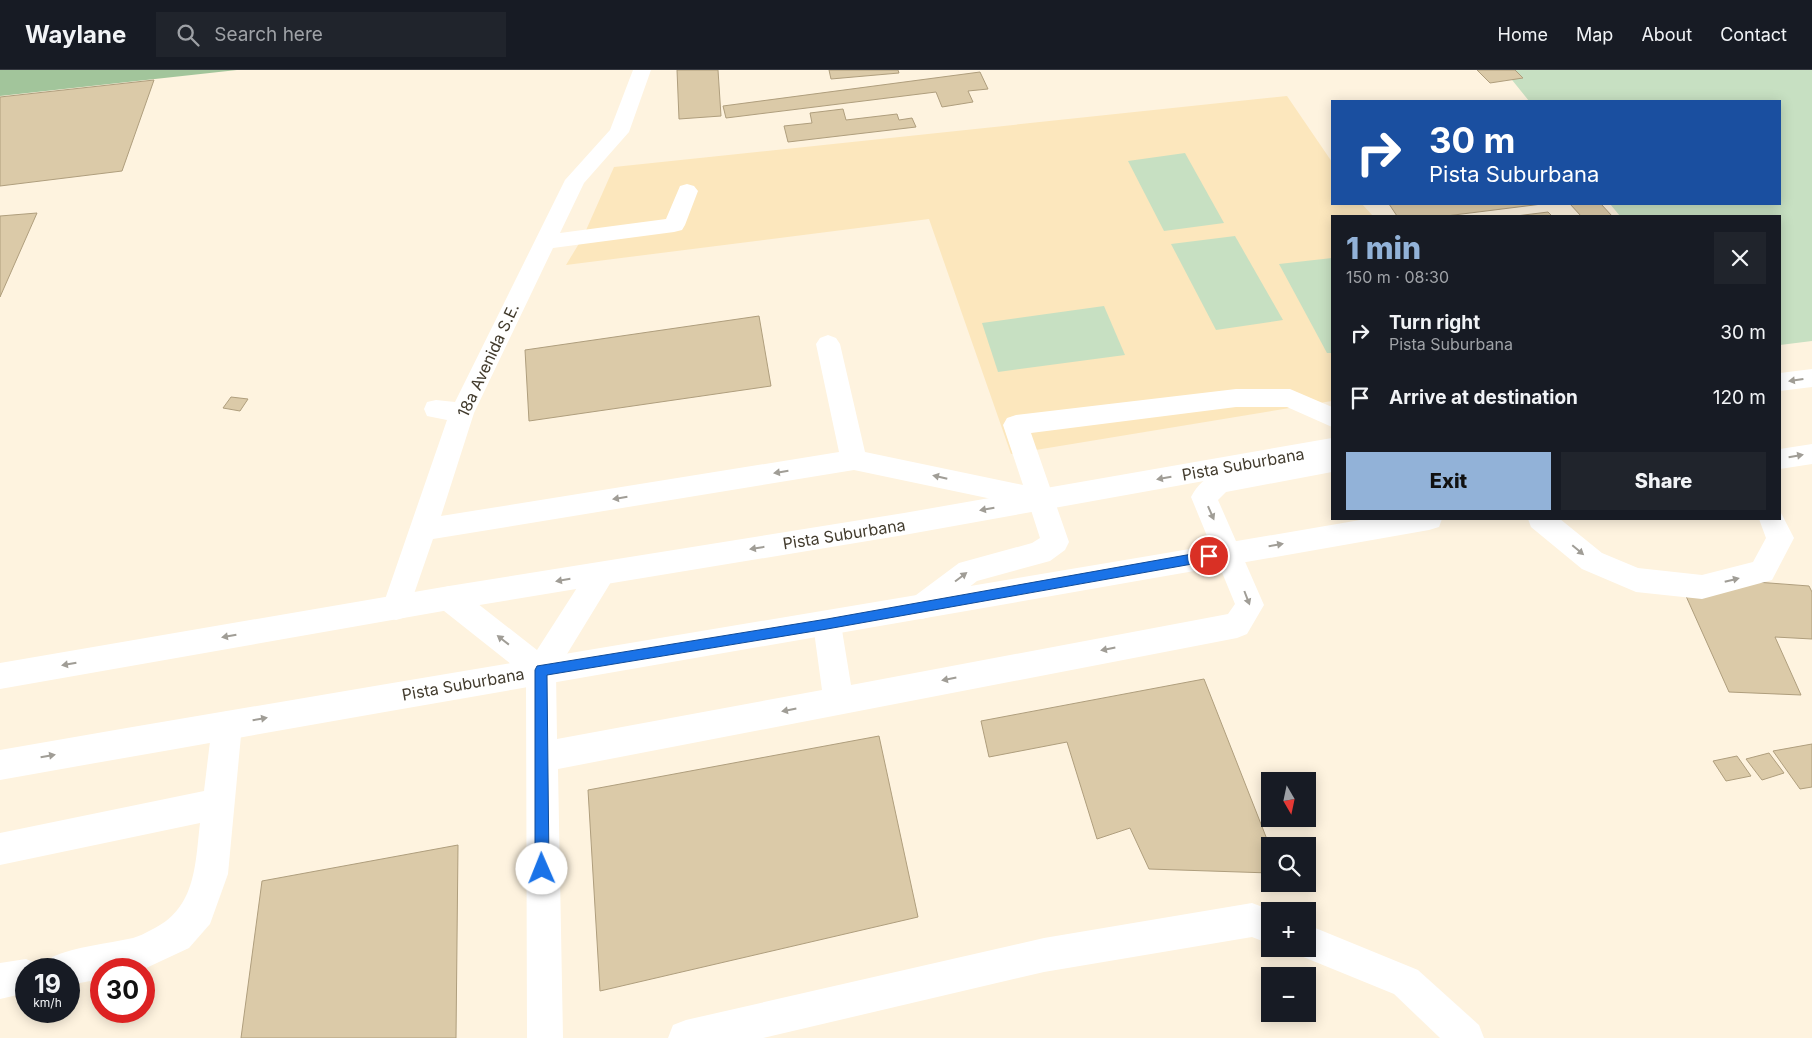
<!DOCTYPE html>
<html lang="en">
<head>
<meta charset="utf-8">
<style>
  body { margin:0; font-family:Inter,sans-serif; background:#20242c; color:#f1f3f6; height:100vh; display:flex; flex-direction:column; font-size:19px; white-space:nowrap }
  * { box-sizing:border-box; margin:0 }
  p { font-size:16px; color:#9ea1a6 }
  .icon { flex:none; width:28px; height:28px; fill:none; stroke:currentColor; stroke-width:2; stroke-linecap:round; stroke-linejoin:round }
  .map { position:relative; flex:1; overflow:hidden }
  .details { position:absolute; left:1331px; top:145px; width:450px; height:305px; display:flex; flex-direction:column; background:#171b24; border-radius:0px; box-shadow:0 2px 12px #0003 }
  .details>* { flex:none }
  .top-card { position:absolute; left:1331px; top:30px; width:450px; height:105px; border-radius:0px; box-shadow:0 2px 12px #0003; background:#1a4fa0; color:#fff; overflow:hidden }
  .needle { width:32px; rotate:171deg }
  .controls { position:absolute; left:1261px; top:702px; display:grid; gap:10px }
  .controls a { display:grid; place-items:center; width:55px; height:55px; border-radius:0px; background:#171b24; box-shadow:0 2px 12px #0003; font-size:25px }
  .speed { position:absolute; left:15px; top:888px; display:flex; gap:10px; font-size:25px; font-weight:700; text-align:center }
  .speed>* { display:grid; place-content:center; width:65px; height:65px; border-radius:50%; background:#171b24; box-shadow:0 2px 12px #0003; line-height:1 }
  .speed small { font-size:12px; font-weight:400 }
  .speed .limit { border:8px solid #d22; background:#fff; color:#111 }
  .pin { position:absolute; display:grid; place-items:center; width:42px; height:42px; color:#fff; margin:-21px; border:2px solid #fff; border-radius:50%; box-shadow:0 1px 5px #0007 }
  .me { position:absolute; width:55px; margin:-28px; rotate:359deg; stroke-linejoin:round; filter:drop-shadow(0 0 4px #0008) }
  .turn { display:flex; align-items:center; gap:18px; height:105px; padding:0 15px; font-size:22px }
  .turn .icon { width:65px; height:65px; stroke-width:2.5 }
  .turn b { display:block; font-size:35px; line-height:42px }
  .round { display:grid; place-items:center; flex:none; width:52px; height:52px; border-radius:0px; background:#20242c }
  .overview { display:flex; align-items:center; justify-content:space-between; height:85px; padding:0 15px }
  h1 { font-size:30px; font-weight:800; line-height:38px; color:#92b2d8 }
  .button { display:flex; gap:10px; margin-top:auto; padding:10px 15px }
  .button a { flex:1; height:58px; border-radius:0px; background:#92b2d8; color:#111; font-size:20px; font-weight:800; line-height:58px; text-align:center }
  .button a+a { background:#20242c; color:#f1f3f6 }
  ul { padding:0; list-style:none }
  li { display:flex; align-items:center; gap:15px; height:65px; padding:0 15px }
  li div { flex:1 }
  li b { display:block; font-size:19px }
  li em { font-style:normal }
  header { display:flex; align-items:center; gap:30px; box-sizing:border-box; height:70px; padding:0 25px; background:#171b24; border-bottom:1px solid #363941 }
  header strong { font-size:24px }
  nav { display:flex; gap:28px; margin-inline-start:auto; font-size:18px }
  .search { width:350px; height:45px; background:#20242c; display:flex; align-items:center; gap:12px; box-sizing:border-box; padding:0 18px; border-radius:0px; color:#9ea1a6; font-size:19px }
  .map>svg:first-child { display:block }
  .built { fill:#fce7bd }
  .green { fill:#c7e0c2 }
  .forest { fill:#a2c59b }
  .building { fill:#dbcaa8; stroke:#af9e7d }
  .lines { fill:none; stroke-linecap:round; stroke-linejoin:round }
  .minor { fill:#fff; fill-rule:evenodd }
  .major { fill:#fff; fill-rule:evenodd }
  .oneway { fill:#a09d96 }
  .route { fill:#1a73e8; stroke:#114b97 }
  .labels { text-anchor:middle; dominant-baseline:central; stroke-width:4; stroke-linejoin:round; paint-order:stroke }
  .street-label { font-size:16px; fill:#423b2d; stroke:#fff }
</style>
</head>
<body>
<header>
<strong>Waylane</strong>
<div class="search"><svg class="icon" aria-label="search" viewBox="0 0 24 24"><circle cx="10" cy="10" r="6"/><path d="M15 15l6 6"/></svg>Search here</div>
<nav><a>Home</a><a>Map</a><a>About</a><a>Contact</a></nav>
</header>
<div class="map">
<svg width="1812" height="968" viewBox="0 0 1812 968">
  <rect width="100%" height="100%" fill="#fef3df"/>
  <path class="built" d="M1287,26L1332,92V134H1362L1373,146H1332V331L1011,384L929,149L566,195L583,167L614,97Z"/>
  <g class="green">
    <path d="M1504,0H1812V271L1780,275V146H1620L1610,134H1780V31H1529Z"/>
    <path d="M1185,83L1224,153L1164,161L1128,91Z"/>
    <path d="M1235,166L1283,250L1216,260L1171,174Z"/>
    <path d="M1332,188V283H1327L1279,194Z"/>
    <path d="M1104,236L1125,285L998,302L982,253Z"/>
  </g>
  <path class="forest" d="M0,0H237L0,26Z"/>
  <g class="building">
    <path d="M677,0H718L721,46L679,49Z"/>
    <path d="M829,0H898L899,3L831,9Z"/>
    <path d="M1477,0H1515L1523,8L1490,13Z"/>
    <path d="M980,2L988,19L968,21L973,32L942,37L936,22L726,48L723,36Z"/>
    <path d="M154,10L122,101L0,116V27Z"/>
    <path d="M843,39L846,50L897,44L899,50L912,48L916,57L788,72L784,56L812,53L810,43Z"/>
    <path d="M1389,134H1542L1446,146H1397Z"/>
    <path d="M1570,134H1601L1612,146H1581Z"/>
    <path d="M1548,142L1552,146H1516Z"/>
    <path d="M37,143L0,227V146Z"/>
    <path d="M759,246L771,316L529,351L525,280Z"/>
    <path d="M231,327L248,329L240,341L223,338Z"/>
    <path d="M1677,506L1809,516L1812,522V569L1775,567L1801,625L1729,622Z"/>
    <path d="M1204,609L1270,777V803L1149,799L1130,758L1097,769L1067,672L989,687L981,651Z"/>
    <path d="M879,666L918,847L600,921L588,720Z"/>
    <path d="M1812,674V717L1800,719L1773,681Z"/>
    <path d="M1769,683L1784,703L1762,710L1746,689Z"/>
    <path d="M1737,686L1751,706L1726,711L1713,691Z"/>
    <path d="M458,775L456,968H241L262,811Z"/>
  </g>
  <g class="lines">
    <g class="minor">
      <path d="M633,0H651L629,62L584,113L560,163L666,149L680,116L687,114L694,116L698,121L685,155L682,160L674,162L553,178L474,343L441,446L839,382L816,274L820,268L828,265L836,268L840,274L865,382L1023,415L1003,355L1007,348L1016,345L1236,319H1290L1332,337V357L1287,337H1236L1031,363L1069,472L1065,480L1050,491L977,511L932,546L922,549L912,546L908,537L912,528L959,493L1032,473L1040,468L1030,437L854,400L433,469L406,547L396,550L386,547L382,538L447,350L427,346L424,339L427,332L436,330L455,332L565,110L610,60Z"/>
      <path d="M1332,382V402L1226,422L1218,430L1264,535L1247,564L1237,568L558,699L563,968H527L526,606L439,537L435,528L439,519L449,516L459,519L537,580L591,496L601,492L611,496L615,504L611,512L556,602L557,669L822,620L813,554L817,545L827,541L837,545L841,554L851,615L1228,544L1235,534L1191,427C1197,415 1206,407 1218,403Z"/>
      <path d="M1780,441L1794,468L1772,510L1702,529L1636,522L1582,499L1531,457L1528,449H1560L1602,483L1638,498L1702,505L1753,492L1766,468L1759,449H1780Z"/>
      <path d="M227,641L238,645L242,655L228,804L210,854L189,878L144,899H101V909L69,915V899H47L52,887C77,876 106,874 133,868C140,866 145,863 151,860C196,839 195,796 200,753L0,795V763L204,721L212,655L216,645Z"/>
      <path d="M1252,833L1273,841H1270V874L1252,867L1044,902L763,968H668L673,955L686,950L1044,868Z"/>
      <path d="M1308,855L1418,900L1479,955L1484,968H1440L1394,924L1296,884L1294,879H1308Z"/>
      <path d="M26,889L38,894L40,899H26V923L0,929V893Z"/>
    </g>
    <g class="major">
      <path d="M1812,299V317L1780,321V303Z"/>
      <path d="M1332,368V388L904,465L449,540L0,619V593L449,516L904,443Z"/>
      <path d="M1812,374V394L1780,399V379Z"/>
      <path d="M1366,449H1442L1439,457L1429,460C953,544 476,625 0,710V680C455,601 911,527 1366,449Z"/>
    </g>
  </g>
  <defs><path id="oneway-solid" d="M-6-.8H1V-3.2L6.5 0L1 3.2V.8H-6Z" transform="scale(1.25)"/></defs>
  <g class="oneway">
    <use href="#oneway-solid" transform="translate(1796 310) rotate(172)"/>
    <use href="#oneway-solid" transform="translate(1796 386) rotate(-10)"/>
    <use href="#oneway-solid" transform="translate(781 402) rotate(171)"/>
    <use href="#oneway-solid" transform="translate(940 407) rotate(-167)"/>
    <use href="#oneway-solid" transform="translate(1164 408) rotate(170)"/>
    <use href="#oneway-solid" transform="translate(620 428) rotate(171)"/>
    <use href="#oneway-solid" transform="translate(987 439) rotate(170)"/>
    <use href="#oneway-solid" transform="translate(1211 443) rotate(66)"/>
    <use href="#oneway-solid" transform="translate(1276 475) rotate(-10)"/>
    <use href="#oneway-solid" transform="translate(757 478) rotate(171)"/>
    <use href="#oneway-solid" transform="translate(1578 480) rotate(40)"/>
    <use href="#oneway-solid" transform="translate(961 507) rotate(-37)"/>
    <use href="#oneway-solid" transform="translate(563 510) rotate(170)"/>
    <use href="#oneway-solid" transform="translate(1732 510) rotate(-14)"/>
    <use href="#oneway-solid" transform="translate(1247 528) rotate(69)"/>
    <use href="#oneway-solid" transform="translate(229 566) rotate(170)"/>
    <use href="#oneway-solid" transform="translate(503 570) rotate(-142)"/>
    <use href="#oneway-solid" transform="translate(1108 579) rotate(169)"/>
    <use href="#oneway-solid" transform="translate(69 594) rotate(170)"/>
    <use href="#oneway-solid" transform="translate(949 609) rotate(169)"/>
    <use href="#oneway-solid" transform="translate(789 640) rotate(169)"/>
    <use href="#oneway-solid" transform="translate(260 649) rotate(-10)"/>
    <use href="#oneway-solid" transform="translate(48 686) rotate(-10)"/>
  </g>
  <path class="route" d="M1209,481L1213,483L1215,486L1213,490L1209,491L827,559L547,605L549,799L547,804L542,806L537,804L535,799V600L537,596L827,549Z"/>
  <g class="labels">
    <g class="street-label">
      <text transform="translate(488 290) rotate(-65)">18a Avenida S.E.</text>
      <text transform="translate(1243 394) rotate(-10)">Pista Suburbana</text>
      <text transform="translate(844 464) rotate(-9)">Pista Suburbana</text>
      <text transform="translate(463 614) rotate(-10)">Pista Suburbana</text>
    </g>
  </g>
</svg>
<div class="controls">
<a><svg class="needle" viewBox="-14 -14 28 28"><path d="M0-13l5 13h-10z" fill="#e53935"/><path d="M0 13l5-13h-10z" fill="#9ea1a6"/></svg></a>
<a><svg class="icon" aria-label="search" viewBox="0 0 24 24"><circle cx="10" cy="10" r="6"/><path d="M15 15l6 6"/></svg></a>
<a>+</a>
<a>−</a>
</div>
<div class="speed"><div>19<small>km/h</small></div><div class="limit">30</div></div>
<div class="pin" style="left:1209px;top:486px;background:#d93025"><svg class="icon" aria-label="arrive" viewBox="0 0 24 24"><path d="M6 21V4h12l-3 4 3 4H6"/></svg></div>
<svg class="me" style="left:542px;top:799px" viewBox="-20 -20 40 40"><circle r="19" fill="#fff"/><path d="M0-13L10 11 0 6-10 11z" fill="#1a73e8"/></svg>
<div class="top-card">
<div class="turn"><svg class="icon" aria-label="right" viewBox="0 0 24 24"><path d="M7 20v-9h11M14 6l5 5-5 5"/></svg><div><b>30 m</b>Pista Suburbana</div></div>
</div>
<section class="details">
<div class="overview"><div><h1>1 min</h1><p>150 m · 08:30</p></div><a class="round"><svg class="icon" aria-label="close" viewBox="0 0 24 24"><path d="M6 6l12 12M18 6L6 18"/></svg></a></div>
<ul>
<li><svg class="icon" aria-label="right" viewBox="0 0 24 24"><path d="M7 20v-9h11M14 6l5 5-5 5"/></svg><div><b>Turn right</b><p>Pista Suburbana</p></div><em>30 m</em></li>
<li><svg class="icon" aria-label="arrive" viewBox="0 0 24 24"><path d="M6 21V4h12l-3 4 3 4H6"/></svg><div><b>Arrive at destination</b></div><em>120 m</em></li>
</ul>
<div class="button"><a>Exit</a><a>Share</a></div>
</section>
</div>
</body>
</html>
